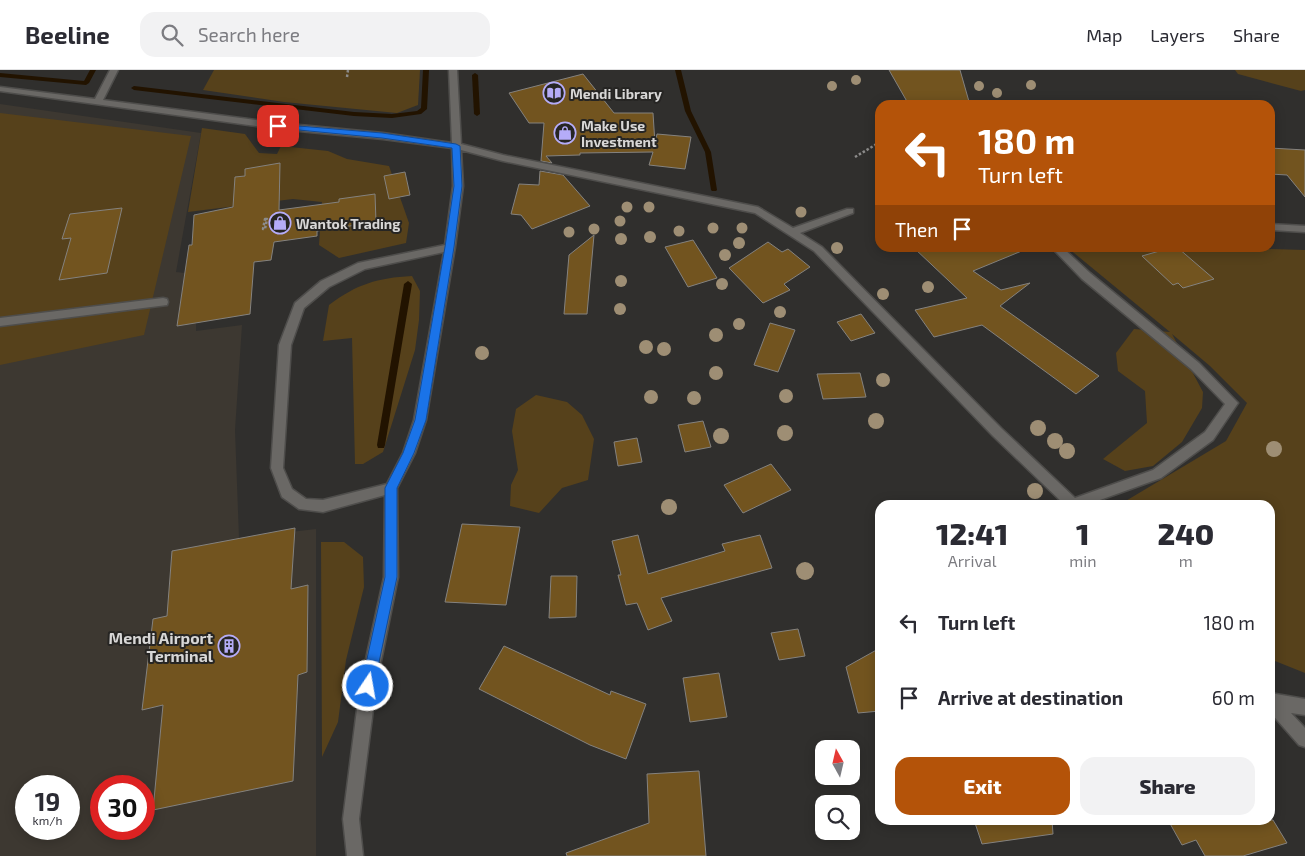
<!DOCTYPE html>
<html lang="en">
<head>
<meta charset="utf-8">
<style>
  body { margin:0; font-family:"Exo 2",sans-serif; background:#f2f2f3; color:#2b2b33; height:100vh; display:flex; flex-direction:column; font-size:19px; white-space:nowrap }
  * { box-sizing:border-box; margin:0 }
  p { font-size:16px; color:#7c7c81 }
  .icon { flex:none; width:28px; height:28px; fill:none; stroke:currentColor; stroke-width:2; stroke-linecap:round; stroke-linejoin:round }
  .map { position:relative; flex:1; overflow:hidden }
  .side { position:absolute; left:875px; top:430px; width:400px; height:325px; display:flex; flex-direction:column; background:#fff; border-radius:15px; box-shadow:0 2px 12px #0003 }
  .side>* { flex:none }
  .banner { position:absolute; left:875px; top:30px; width:400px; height:152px; border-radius:15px; box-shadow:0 2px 12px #0003; background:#b45309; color:#fff; overflow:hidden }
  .needle { width:32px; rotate:352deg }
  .buttons { position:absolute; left:815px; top:670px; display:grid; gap:10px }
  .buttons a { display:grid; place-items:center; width:45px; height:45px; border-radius:10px; background:#fff; box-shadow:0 2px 12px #0003; font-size:25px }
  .speed { position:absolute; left:15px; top:705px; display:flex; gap:10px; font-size:25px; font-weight:700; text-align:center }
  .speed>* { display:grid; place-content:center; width:65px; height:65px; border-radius:50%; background:#fff; box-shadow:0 2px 12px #0003; line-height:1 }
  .speed small { font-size:12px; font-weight:400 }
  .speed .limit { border:8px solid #d22; background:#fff; color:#111 }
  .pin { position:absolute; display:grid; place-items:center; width:42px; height:42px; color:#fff; margin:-21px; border-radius:10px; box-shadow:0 2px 8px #0006 }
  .me { position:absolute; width:55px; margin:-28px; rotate:12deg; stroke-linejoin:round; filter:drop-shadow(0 0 4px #0008) }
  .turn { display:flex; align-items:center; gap:18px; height:105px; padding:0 20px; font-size:22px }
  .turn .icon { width:65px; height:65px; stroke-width:2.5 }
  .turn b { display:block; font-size:35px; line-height:42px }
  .then { display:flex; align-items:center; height:48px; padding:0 20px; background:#0003; gap:10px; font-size:19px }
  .eta { display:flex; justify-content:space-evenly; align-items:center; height:85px; text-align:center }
  .eta b { font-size:30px; font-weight:800; line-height:35px }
  .cta { display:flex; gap:10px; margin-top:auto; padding:10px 20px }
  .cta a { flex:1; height:58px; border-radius:15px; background:#b45309; color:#fff; font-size:20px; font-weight:800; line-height:58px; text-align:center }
  .cta a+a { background:#f2f2f3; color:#2b2b33 }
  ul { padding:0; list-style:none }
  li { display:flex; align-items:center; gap:15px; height:75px; padding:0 20px }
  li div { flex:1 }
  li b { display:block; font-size:19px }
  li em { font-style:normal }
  header { display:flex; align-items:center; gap:30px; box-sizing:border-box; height:70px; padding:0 25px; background:#fff; border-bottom:1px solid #e1e1e2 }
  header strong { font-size:24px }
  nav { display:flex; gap:28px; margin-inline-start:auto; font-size:18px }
  .search { width:350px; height:45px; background:#f2f2f3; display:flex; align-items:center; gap:12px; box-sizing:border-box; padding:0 18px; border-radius:15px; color:#7c7c81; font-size:19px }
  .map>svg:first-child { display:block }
  .built { fill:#3d3831; fill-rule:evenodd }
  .green { fill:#56411b }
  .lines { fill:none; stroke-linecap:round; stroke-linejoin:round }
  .stream { fill:#221300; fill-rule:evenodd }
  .building { fill:#72541f; stroke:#84827f }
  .minor-casing { stroke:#4e4d4b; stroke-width:3 }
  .path { stroke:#8c8b8a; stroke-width:2.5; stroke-dasharray:2.5 2; stroke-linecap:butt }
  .minor { fill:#6a6865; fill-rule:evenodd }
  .tree { fill:#9e8e74 }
  .route { fill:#1a73e8; stroke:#114b97 }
  .labels { text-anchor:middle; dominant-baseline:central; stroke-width:4; stroke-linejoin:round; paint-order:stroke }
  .far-poi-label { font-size:14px; font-weight:bold; fill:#d8d7d6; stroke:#262523; text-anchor:start }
  .poi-label { font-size:16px; font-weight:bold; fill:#d8d7d6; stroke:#262523; text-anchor:end }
</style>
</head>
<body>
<header>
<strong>Beeline</strong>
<div class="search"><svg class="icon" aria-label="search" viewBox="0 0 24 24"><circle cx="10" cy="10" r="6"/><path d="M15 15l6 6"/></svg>Search here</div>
<nav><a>Map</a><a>Layers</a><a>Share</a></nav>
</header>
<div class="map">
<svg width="1305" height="786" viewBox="0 0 1305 786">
  <rect width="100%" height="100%" fill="#302f2d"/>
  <path class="built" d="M0,34L201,63L176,202L185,203L177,255L196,253V261L242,255L235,360L239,468L316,459V786H0ZM26,716H69V759H26ZM101,716H144V759H101Z"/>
  <g class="green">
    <path d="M214,0H420L418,35L397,43L284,32L203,20Z"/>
    <path d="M1235,0H1305V20L1301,21L1238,4Z"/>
    <path d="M0,43L191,66L144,265L0,295Z"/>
    <path d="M202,58L245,64L259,83L277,84L281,76L328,81L347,89L389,96L409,153L406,173L339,188L319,175L322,132L293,129L188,142Z"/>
    <path d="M1068,178H1265L1266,179L1305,180V603L1270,589V435H1119L1226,371L1247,333L1210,296L1172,264L1203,322L1202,338L1182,372L1153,396L1125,401L1103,389L1147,353L1145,321L1118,301L1116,283L1134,259L1170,262Z"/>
    <path d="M412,206L420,221L419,250L415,280L383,382L363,394H355L352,268L323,271L329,235C357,214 377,208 412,206Z"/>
    <path d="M536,325L567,332L582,345L594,369L588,410L562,418L539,443L510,436L511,415L518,400L512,361L516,339Z"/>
    <path d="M321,472H344L363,487L364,517L346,590L338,652L322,687Z"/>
  </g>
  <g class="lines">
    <g class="stream">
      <path d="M90,0H96L89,13L86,15L0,7V3L84,11Z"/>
      <path d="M423,0H429L427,39L421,44L392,48L354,46L134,20L131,18L134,16L354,42L392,44L417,41L421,38Z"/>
      <path d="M675,0H681L691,41L711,82L717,120L716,121H712L711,120L705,82L685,41Z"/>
      <path d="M475,3L478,5L480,44L477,46L474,44L472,5Z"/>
      <path d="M408,211L412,214L385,375L384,378H378L377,375L404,214Z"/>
    </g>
  </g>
  <g class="building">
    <path d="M889,0H960L970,35H909Z"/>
    <path d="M583,4L614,43H653L655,74L657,64L691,67L685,99L649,95L653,82L580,83V85L546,86L552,93L541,91L544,53H529L509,23Z"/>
    <path d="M1270,78L1305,80V127L1287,105L1270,104Z"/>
    <path d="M280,93L279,140L339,132V129L375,124L376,152L317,161V166L274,172L271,190L254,192L250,244L177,256L189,175H192L194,145L233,137L235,107L245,106V99Z"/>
    <path d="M540,101L563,105L590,136L532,159L521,145L511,144L519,114L539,115Z"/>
    <path d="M405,102L410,125L389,129L384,106Z"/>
    <path d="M122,138L107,203L59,210L71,168L62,169L70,144Z"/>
    <path d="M594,165L587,244H564L569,185Z"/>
    <path d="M693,170L717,208L688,217L665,177Z"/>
    <path d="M768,172L782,182L788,179L810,197L784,214L790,220L763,233L729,198Z"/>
    <path d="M914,178H1029L973,201L1001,220L1030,213L1000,236L1099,306L1076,324L982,255L934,267L915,240L967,228Z"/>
    <path d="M1170,178H1178L1214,209L1183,218L1178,213L1173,215L1142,186Z"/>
    <path d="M861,244L875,263L851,271L837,252Z"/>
    <path d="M770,253L795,260L778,302L754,295Z"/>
    <path d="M860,303L866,327L823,329L817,304Z"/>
    <path d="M703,351L711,377L685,382L678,355Z"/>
    <path d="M637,368L642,392L618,396L614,372Z"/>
    <path d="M771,394L791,420L743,443L724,415Z"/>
    <path d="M462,454L520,457L506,535L445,532Z"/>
    <path d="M295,458L291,519L308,515L307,602L298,605L293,711L153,740L163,635L142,640L153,549L167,546L172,481Z"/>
    <path d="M638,465L648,504L725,481L722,474L760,465L772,498L661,528L672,551L648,560L637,533L626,535L618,505H621L612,471Z"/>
    <path d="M551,506H577L576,547L549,548Z"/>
    <path d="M798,559L805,586L779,590L771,563Z"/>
    <path d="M504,576L610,625L611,621L646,634L626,689L590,675L479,619Z"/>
    <path d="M880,578V641L858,643L846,597Z"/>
    <path d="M719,603L727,647L690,652L683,608Z"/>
    <path d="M699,701L706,786H567L566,783L649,753L647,704Z"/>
    <path d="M974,750H1052L1053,764L982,774Z"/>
    <path d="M1168,750H1273L1287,773L1243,786H1205L1196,770L1182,775Z"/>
  </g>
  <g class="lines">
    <g class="minor-casing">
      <g id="minor">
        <path d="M110,0H118L103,30L278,53L383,63L452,73L449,0H457L461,74L503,85L758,137L793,158L847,139H853V143L800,163L822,177L1001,358L1075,428L1153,400L1205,362L1225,334L1191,299L1082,209L1052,178H1063L1090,203L1199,293L1238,333L1213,370L1161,408L1086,435H1065L993,366L814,181L755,143L503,91L461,80L463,116L455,177L426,350L415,383L397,418L398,507L376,616L359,749L363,786H347L343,749L360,616L384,507L385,425L323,442L299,439L282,427L271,398L279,275L295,233L321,211L358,193L445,175L453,116L452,78L383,69L278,59L0,21V17L95,29ZM444,182L414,350L403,383L387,414L323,430L306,429L292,419L283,398L291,275L304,238L329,217L365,199Z"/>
        <path d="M1270,154L1305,156V162L1271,160Z"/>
        <path d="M163,228L167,229L168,232L167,235L0,256V248Z"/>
        <path d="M1270,623L1305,629V645L1291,643L1305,658V677L1299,675L1270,642Z"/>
      </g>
    </g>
    <g class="path">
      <path d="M347,7L348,0"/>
      <path d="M855,87L880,72"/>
      <path d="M265,149H267L265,159H263Z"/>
    </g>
    <use href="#minor" class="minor"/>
  </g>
  <g class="tree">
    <circle cx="856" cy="10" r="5"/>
    <circle cx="1031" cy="15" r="5"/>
    <circle cx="832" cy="16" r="5"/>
    <circle cx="979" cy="16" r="5"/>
    <circle cx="997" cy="23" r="5"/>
    <circle cx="627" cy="137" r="5.5"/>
    <circle cx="649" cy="137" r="5.5"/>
    <circle cx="801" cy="142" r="5.5"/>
    <circle cx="620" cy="151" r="5.5"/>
    <circle cx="713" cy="158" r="5.5"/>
    <circle cx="742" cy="158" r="5.5"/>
    <circle cx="594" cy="159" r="5.5"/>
    <circle cx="679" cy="161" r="5.5"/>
    <circle cx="569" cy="162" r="5.5"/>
    <circle cx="650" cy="167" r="6"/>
    <circle cx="621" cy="169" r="6"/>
    <circle cx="739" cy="173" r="6"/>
    <circle cx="837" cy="178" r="6"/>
    <circle cx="725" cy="185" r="6"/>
    <circle cx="621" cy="211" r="6"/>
    <circle cx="722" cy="214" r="6"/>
    <circle cx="928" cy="217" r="6"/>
    <circle cx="883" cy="224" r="6"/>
    <circle cx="620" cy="239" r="6"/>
    <circle cx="780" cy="242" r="6"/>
    <circle cx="739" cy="254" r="6"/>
    <circle cx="716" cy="265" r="7"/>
    <circle cx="646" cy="277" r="7"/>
    <circle cx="664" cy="279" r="7"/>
    <circle cx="482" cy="283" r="7"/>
    <circle cx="716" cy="303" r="7"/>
    <circle cx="883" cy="310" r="7"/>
    <circle cx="786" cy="326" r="7"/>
    <circle cx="651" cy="327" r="7"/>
    <circle cx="694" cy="328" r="7"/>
    <circle cx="876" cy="351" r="8"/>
    <circle cx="1038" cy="358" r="8"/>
    <circle cx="785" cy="363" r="8"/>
    <circle cx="721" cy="366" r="8"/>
    <circle cx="1055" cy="371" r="8"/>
    <circle cx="1274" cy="379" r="8"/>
    <circle cx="1067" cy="381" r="8"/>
    <circle cx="1035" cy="421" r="8"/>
    <circle cx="669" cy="437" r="8"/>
    <circle cx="805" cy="501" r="9"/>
  </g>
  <path class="route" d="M275,54L382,63L456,74L460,76L462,116L454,177L426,350L414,383L397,418V507L374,616L372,621L368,623L363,621L361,616L385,507V418L403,383L415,350L445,177L454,116L452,78L382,68L278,58H275Z"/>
  <defs>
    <g id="library-ring" transform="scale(1.125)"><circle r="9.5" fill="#262523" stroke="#b5acf8" stroke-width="1.5"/><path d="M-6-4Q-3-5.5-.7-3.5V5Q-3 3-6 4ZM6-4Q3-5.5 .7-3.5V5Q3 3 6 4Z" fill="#b5acf8"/></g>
    <g id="shop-ring" transform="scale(1.125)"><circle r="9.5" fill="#262523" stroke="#b5acf8" stroke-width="1.5"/><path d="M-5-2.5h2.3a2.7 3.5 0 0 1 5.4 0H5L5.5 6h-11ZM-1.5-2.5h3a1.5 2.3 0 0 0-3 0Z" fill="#b5acf8"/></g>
    <g id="building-ring" transform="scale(1.125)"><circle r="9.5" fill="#262523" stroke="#b5acf8" stroke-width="1.5"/><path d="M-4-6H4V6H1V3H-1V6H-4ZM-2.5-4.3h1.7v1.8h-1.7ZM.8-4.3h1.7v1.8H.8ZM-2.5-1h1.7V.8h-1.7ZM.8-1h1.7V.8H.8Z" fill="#b5acf8"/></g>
  </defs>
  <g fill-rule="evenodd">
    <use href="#library-ring" x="554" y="23"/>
    <use href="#shop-ring" x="565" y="63"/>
    <use href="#shop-ring" x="280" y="153"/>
    <use href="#building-ring" x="229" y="576"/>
  </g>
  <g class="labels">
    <g class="far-poi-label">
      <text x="570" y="23">Mendi Library</text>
      <text x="581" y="55">Make Use<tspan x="581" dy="16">Investment</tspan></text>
      <text x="296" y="153">Wantok Trading</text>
    </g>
    <g class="poi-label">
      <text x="213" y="567">Mendi Airport<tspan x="213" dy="18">Terminal</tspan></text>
    </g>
  </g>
</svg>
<div class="buttons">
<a><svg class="needle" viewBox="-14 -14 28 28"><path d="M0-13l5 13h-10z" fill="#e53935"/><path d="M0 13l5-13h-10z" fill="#7c7c81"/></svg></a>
<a><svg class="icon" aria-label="search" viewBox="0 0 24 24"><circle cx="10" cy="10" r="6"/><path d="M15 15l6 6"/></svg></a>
</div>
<div class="speed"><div>19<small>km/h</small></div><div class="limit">30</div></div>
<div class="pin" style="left:278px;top:56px;background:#d93025"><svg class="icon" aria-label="arrive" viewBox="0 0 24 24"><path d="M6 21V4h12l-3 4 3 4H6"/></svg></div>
<svg class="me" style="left:368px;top:616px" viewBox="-20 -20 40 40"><circle r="17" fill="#1a73e8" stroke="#fff" stroke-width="3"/><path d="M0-11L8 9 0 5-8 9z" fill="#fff"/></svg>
<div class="banner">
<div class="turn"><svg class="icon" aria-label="left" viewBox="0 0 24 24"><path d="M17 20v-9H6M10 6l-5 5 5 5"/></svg><div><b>180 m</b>Turn left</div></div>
<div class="then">Then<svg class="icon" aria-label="arrive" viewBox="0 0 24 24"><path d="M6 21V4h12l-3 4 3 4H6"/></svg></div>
</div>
<section class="side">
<div class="eta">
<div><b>12:41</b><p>Arrival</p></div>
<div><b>1</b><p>min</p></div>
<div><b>240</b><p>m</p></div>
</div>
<ul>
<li><svg class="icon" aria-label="left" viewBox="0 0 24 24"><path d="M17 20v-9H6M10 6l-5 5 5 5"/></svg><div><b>Turn left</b></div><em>180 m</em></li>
<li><svg class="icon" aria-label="arrive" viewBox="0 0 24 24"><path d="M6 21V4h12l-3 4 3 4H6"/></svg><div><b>Arrive at destination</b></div><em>60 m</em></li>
</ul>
<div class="cta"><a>Exit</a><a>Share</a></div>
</section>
</div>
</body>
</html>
